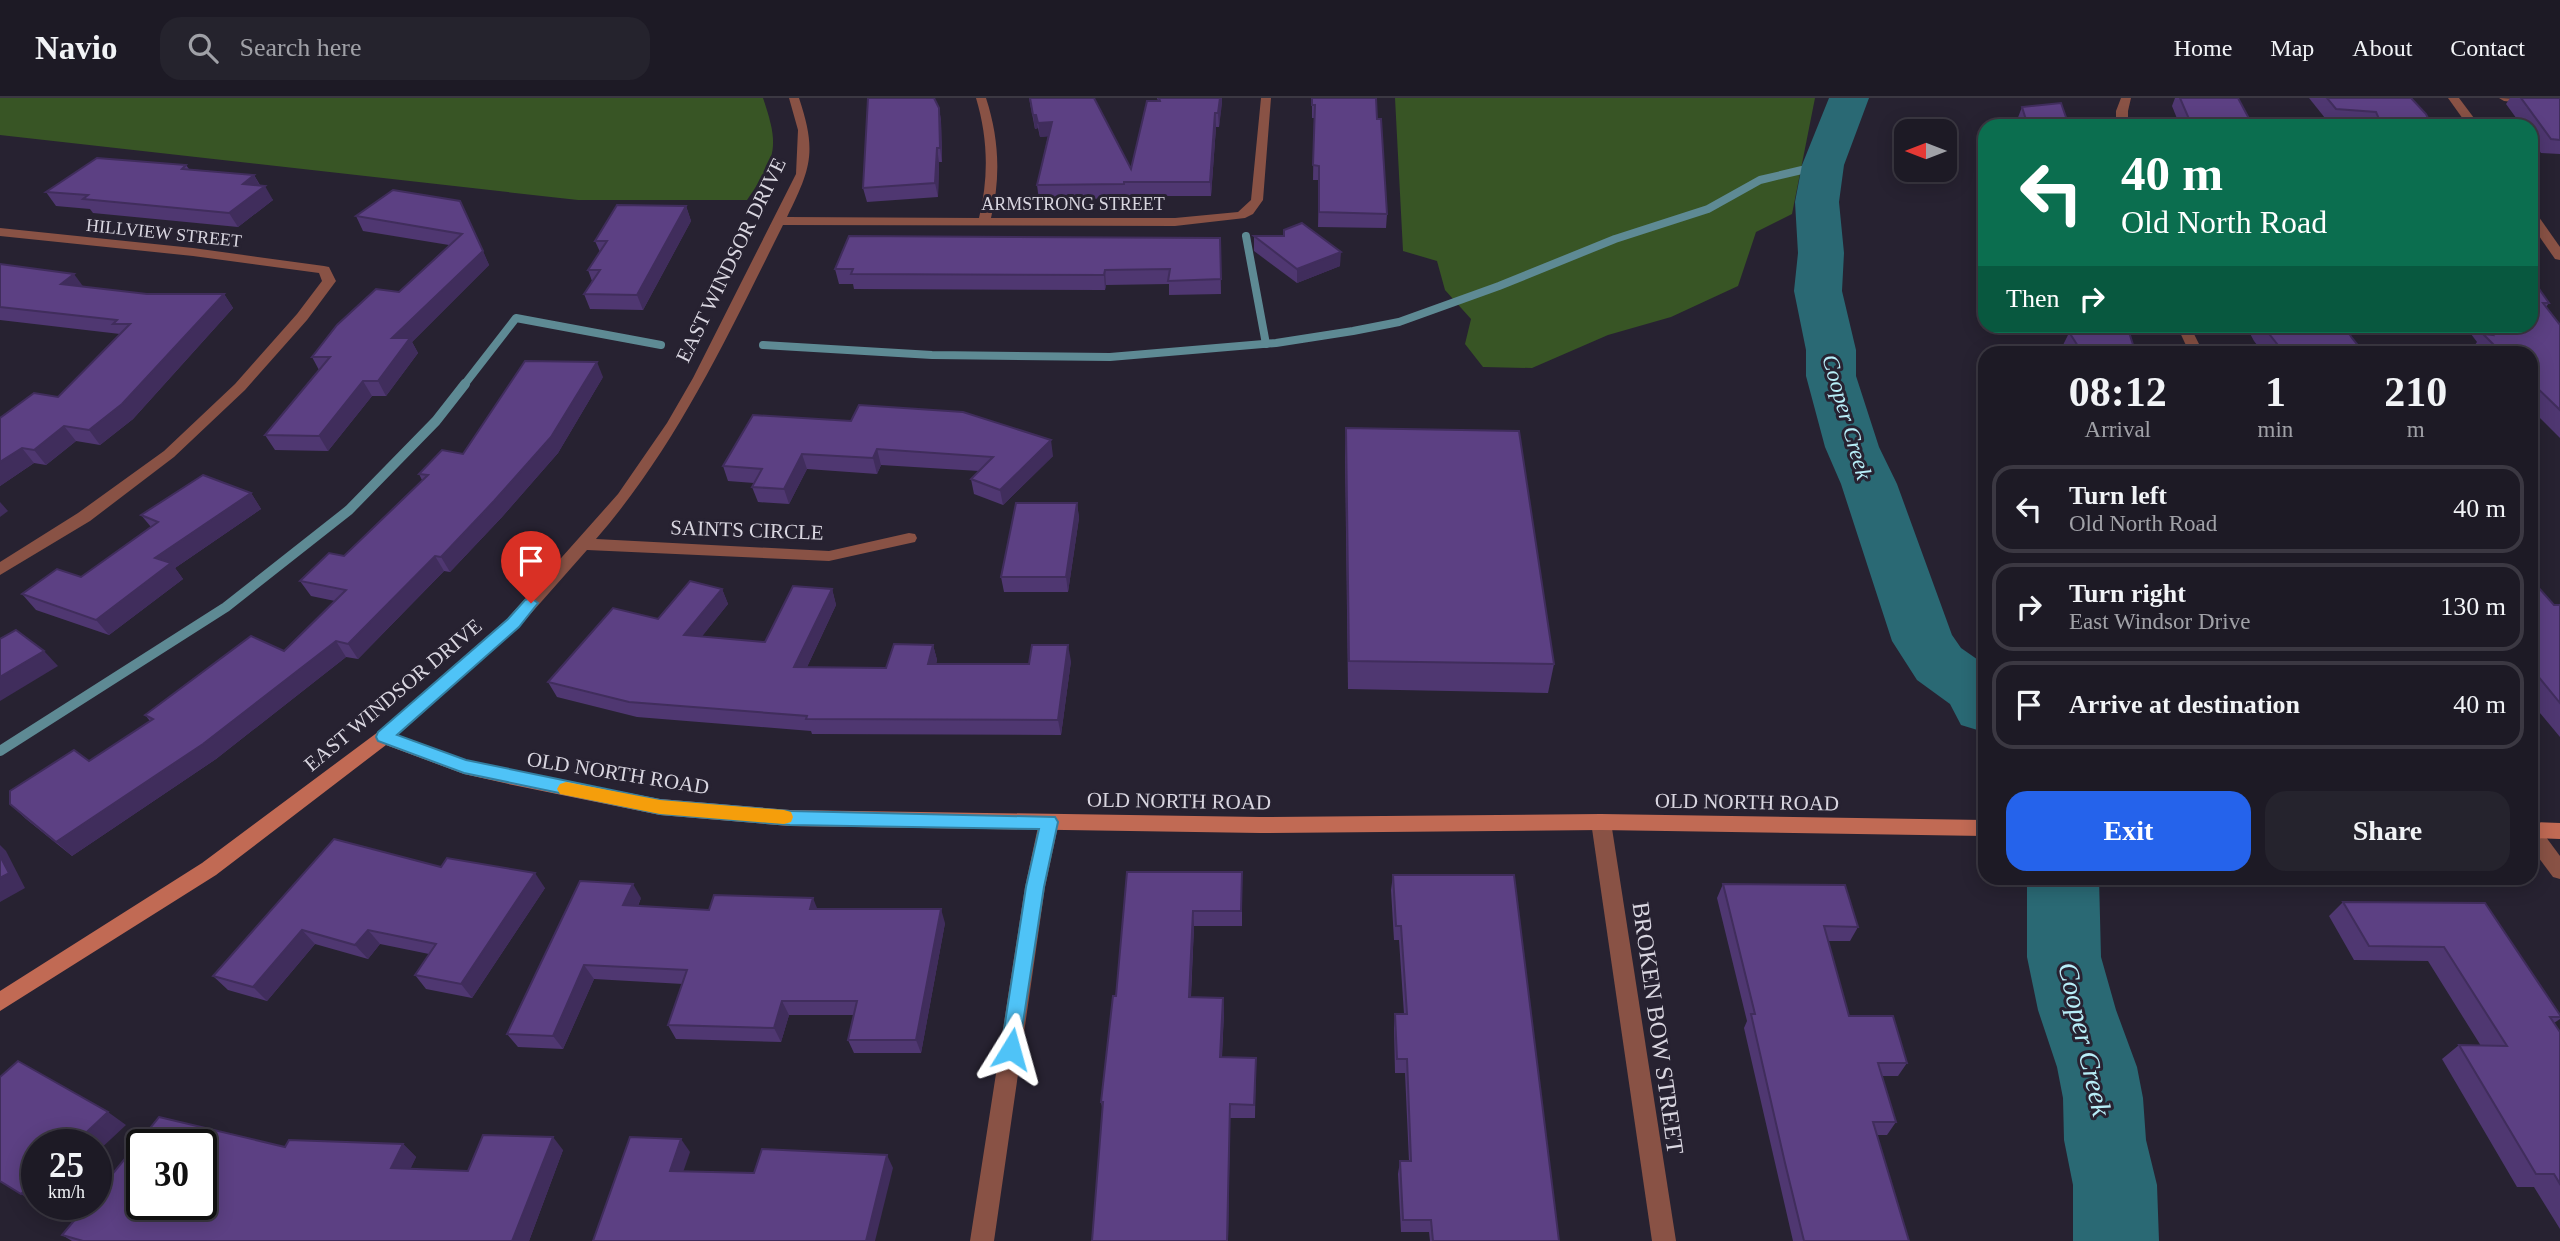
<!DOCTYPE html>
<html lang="en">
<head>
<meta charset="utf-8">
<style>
  body { margin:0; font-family:"Times New Roman",serif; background:#25232d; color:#f1f3f6; height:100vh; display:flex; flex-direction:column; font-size:26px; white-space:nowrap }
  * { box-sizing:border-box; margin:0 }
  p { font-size:23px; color:#a0a1a7 }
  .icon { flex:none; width:38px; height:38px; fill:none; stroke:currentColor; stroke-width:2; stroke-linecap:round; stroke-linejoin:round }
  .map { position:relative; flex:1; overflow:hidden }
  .sheet { position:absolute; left:1978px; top:248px; width:560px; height:539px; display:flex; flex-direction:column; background:#1d1a25; border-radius:21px; box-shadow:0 4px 18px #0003,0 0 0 2px #3b3842 }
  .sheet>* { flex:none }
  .top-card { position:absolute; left:1978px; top:21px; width:560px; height:214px; border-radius:21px; box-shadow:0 4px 18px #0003,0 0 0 2px #3b3842; background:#0b6e4f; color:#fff; overflow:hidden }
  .needle { width:46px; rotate:270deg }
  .fabs { position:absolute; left:1894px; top:21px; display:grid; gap:14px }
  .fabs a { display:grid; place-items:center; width:63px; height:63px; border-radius:14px; background:#1d1a25; box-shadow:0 4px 18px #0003,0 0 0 2px #3b3842; font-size:35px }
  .speed { position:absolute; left:21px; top:1031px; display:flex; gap:14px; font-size:35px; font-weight:700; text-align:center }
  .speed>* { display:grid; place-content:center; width:91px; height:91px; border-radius:50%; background:#1d1a25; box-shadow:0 4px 18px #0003,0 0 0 2px #3b3842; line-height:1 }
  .speed small { font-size:18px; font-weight:400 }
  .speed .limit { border:4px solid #111; border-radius:10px; background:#fff; color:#111 }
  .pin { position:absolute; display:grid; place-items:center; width:60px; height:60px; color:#fff; margin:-72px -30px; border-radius:50% 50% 50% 0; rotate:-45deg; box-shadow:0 0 7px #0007 }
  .pin .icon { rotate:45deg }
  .me { position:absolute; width:77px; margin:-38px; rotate:8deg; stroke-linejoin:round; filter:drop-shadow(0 0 5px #0008) }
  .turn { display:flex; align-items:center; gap:24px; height:147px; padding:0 28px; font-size:32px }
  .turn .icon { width:91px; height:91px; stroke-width:2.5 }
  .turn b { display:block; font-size:49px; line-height:60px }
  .then { display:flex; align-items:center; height:66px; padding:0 28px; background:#0003; gap:14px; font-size:26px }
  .eta { display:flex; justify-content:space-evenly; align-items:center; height:119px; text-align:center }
  .eta b { font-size:42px; font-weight:700; line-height:49px }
  .action { display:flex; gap:14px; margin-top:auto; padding:14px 28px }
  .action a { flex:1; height:80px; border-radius:21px; background:#2563eb; color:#fff; font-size:28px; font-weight:700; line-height:80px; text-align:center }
  .action a+a { background:#25232d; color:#f1f3f6 }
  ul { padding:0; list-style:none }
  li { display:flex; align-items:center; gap:21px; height:88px; margin:0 14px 10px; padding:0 14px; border:4px solid #3b3842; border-radius:21px }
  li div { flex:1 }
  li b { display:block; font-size:26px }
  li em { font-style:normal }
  header { display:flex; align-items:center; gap:42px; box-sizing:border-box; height:98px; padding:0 35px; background:#1d1a25; border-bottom:2px solid #3b3842 }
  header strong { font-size:33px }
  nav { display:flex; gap:38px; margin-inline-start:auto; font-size:24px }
  .search { width:490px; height:63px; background:#25232d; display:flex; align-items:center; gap:18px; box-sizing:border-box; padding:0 24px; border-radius:21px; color:#a0a1a7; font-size:26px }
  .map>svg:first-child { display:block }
  .green { fill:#385525 }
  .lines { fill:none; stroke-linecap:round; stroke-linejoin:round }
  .stream-far1 { stroke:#5e8a94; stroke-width:8 }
  .stream { stroke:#5e8a94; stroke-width:10 }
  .river { fill:#2a6974; fill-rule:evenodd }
  .street { fill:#895245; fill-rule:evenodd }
  .secondary { fill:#c16a54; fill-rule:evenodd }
  .wall { fill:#4f3771 }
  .shaded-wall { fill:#402d5c }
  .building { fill:#5c4083; stroke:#402d5c; stroke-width:2; fill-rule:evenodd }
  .route { fill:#4fc3f7; stroke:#337fa1; stroke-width:2 }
  .slow { fill:#f59e0b }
  .labels { text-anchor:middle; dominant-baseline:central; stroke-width:6; stroke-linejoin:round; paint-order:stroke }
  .far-street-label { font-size:18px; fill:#d9d6e0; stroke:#272231 }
  .street-label { font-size:21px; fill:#d9d6e0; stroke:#272231 }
  .water-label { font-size:23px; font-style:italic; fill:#b8eef8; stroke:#272231 }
  .near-street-label { font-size:24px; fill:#d9d6e0; stroke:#272231 }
  .near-water-label { font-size:28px; font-style:italic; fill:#b8eef8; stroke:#272231 }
</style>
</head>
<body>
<header>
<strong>Navio</strong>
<div class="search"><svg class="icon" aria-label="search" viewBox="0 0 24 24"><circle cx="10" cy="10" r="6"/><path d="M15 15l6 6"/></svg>Search here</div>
<nav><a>Home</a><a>Map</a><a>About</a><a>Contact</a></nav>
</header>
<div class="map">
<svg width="2560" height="1143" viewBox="0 0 2560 1143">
  <rect width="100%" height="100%" fill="#272231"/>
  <g class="green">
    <path d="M0,0H763C780,50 776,59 747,102H578L0,37Z"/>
    <path d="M1395,0H1815L1792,116L1756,134L1738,188L1671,219L1608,237L1532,270L1483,269L1465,246L1471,221L1445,192L1437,163L1403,153Z"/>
  </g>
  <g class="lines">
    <g class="stream-far1">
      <path d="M1246,138L1266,246"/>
      <path d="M763,247L932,257L1110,259L1276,245L1353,233L1399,224L1499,188L1615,141L1708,111L1760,82L1823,67"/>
      <path d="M464,287L516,220L661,247"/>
    </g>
    <path class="stream" d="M0,653L226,509L349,412L436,323L465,286"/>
    <g class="river">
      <path d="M1829,0H1869L1844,67L1839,104L1844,155L1842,193L1856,252V278L1879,349L1897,386L1952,537L1961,550L1984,566V634L1961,627L1950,606L1917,582L1892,543L1841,386L1825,349L1806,278V252L1794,193L1798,155L1795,104L1802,67Z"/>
      <path d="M2027,780H2099L2101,859L2116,912L2137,969L2143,1000L2146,1042L2157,1087L2159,1143H2073V1087L2064,1042L2063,1000L2057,969L2038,912L2027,859Z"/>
    </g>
    <g class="street">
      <path d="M789,0H799C817,54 811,70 787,119L979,120C989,79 988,40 976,0H986C999,40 1001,79 991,120H1175L1238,114L1251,102L1261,0H1271L1263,102L1253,116L1245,120L1175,128L783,127C728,237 677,348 596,441L829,453L909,435L915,436L917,440L915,444L829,463L587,452L519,529L390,644H378L375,639L378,634L507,521L618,396L667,325L693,280L796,76L798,32Z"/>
      <path d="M2121,0H2131L2128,13V28H2116V13Z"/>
      <path d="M2448,0H2459L2480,28H2468Z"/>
      <path d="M2499,0L2560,3V9L2504,3Z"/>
      <path d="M2530,111L2534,112L2560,149V162L2555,161L2530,125Z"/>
      <path d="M0,130L193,150L324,168L329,169L336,183L307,222L245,292L174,359L90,423L0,477V464L78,415L164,353L235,286L297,216L322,183L319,175L193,158L0,138Z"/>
      <path d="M2177,228H2190L2204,256H2190Z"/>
      <path d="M1049,716L1056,719L1059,724L1045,789L994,1143H970L1025,789L1039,724L1042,719Z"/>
      <path d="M1601,716L1608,719L1611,724L1676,1143H1652L1591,724L1594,719Z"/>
      <path d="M2530,725L2537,727L2560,758V781L2553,779L2530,748Z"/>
    </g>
    <g class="secondary">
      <path d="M384,632L466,662L513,673L660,701L790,712L1260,719L1601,716L1984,722V738L1601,732L1260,735L790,728L660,717L513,687L464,676L386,647L216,777L0,913V893L202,765L378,634Z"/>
      <path d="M2530,724L2560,725V741L2530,740Z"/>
    </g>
  </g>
  <g class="wall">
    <path d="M1029,0H1094L1131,71L1158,3L1157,0H1222L1219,29H1216L1211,98H1126L1125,100L1039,102L1037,87L1048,38L1040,39L1038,30L1035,31Z"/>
    <path d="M1312,0L1377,21L1387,116L1386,130L1318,129L1319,82H1313L1314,20H1312Z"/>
    <path d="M2175,0H2238L2253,28H2180L2172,8Z"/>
    <path d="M2309,0H2411L2432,28H2368L2329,25Z"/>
    <path d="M2510,0H2560V56L2541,55L2530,40V28H2522L2506,6Z"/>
    <path d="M2022,9L2069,28H2018L2017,22Z"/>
    <path d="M939,10L941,23L942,64H939L938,99L867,104L863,90Z"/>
    <path d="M186,67L189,71L254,77L260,87L273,102L238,129L93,115L90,111L56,108L46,94Z"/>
    <path d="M460,103L489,167L412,244L418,255L386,298H372L328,353L275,352L265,337L319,272L312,259L399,194L449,147L363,133L356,118Z"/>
    <path d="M686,108L691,123L643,212L590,211L584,196L592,183L588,172L600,154L595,143Z"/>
    <path d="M1254,138L1340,168L1297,185L1254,153Z"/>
    <path d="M1220,140L1221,196L1169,197V186L1106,187L1105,192L854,191L853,186H839L835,171Z"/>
    <path d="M0,166L83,189L147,196H224L233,210L133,321L100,347L76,343L46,367L34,365L0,388V320L58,299L120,236L0,222Z"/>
    <path d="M2530,178L2549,205L2546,209L2560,227V340L2530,310V256H2477L2472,251L2477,244L2465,228H2530Z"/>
    <path d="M2065,228H2127L2136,256H2066L2062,249L2068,237Z"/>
    <path d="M2246,228H2344L2352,240L2365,256H2264L2254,243Z"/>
    <path d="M603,279L558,355L502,419L450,474L444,473L358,561L346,559L216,661L72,758L26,721L10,706L89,663L150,623L145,617L284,553L335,503L311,498L300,483L344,458L422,382L419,376L463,356Z"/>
    <path d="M753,317L1053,358L1003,407L974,396L971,381L979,373L881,367L877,376L807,371L789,406L758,404L752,389L754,385L728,383L723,368Z"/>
    <path d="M1346,330L1554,566L1548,595L1348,591L1345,358Z"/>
    <path d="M251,395L261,411L175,470L183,481L109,537L36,512L22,496L81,479L151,429L141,417Z"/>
    <path d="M1077,405L1079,420L1068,494H1004L1001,479Z"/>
    <path d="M2530,480L2554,507H2560V639L2530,603Z"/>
    <path d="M722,491L728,506L702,538L765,544L832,491L836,507L807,569L886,570L933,547L937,562L936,566H1029L1071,563L1061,637L812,636L811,633L637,619L557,599L548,584L658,521Z"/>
    <path d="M334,741L441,769L545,790L472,900L426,891L415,877L429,856L380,846L368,861L315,846L267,903L228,892L213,878Z"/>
    <path d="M1127,774H1242V828H1194L1191,899L1223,900L1224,914L1222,959L1256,960L1255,1020H1230L1228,1143H1092L1103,1014L1101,1004L1116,898Z"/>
    <path d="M1393,777L1559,1143H1430L1429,1134H1401L1398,1076L1400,1063H1409L1405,975H1395L1394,930L1395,916H1404L1399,842H1394L1391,792Z"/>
    <path d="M1723,786L1858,829L1850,843H1828L1849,918L1907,965L1898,978H1882L1896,1024L1887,1037H1877L1909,1143H1793L1744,930L1747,923L1717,800Z"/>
    <path d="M641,800L638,808L709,812L817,811L945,825L921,955H854L848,942L854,917H789L781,944L676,941L668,927L683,886L594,881L563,951L518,949L507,936Z"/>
    <path d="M2343,804L2485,805L2560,917V921L2554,925L2560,934V1131L2534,1089H2517L2442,961L2459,947L2481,948L2428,863L2354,862L2329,818Z"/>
    <path d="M403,1046L416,1059L410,1071L468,1073L563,1052L529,1143H72L62,1137L285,1049Z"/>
  </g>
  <g class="shaded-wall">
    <path d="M1220,0H1222V6L1219,29L1218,15Z"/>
    <path d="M939,10L941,23L942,64L940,50Z"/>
    <path d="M1215,15L1216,29L1211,98L1210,84Z"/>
    <path d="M1033,17H1036L1038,30L1035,31Z"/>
    <path d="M1052,24L1054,38L1040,39L1038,25Z"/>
    <path d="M937,50L939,64L938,99L935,85Z"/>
    <path d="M254,77L261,90L265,88L273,102L238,129L229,115L243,86Z"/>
    <path d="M686,108L691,123L643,212L637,197Z"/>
    <path d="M483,153L489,167L412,244L418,255L386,298L378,283L392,240Z"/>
    <path d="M1341,154L1340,168L1297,185V171Z"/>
    <path d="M1105,172L1106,187L1105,192L1104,177Z"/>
    <path d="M74,176L85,191L61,186Z"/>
    <path d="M224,196L233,210L133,321L100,347L89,332Z"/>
    <path d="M597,264L603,279L558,355L502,419L450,474L441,459Z"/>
    <path d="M363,283L372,298L328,353L319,338Z"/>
    <path d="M64,328L76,343L46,367L34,352Z"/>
    <path d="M1051,342L1053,358L1003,407L1000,392Z"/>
    <path d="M22,350L34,365L0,388V364Z"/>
    <path d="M877,351L881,367L877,376L873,360Z"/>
    <path d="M802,356L807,371L789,406L784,391Z"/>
    <path d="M251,395L261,411L175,470L183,481L109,537L96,522L155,460Z"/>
    <path d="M0,404L8,413L0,419Z"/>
    <path d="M1077,405L1079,420L1068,494L1066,479Z"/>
    <path d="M435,458L444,473L358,561L348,546Z"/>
    <path d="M722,491L728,506L691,552L684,537Z"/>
    <path d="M832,491L836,507L800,584L794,569Z"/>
    <path d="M336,543L346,559L216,661L72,758L56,744Z"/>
    <path d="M933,547L937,562L932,581L928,566Z"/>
    <path d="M1068,547L1071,563L1061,637L1058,622Z"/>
    <path d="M44,553L58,568L0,603V579Z"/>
    <path d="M0,747L6,753L25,790L0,804Z"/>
    <path d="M535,775L545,790L472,900L461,886Z"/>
    <path d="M633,786L641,800L632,821L623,807Z"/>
    <path d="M813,800L819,815L810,811Z"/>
    <path d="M941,811L945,825L921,955L916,942Z"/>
    <path d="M1193,813L1194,828L1190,913L1189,899Z"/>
    <path d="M302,832L315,846L267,903L253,889Z"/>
    <path d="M368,832L380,846L368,861L355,847Z"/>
    <path d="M584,867L594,881L563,951L553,938Z"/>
    <path d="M1223,900L1224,914L1221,973L1220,959Z"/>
    <path d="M782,903L789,917L781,944L774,930Z"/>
    <path d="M1230,1006L1228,1143H1227Z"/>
    <path d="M108,1014L126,1027L96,1055V1046H74Z"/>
    <path d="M553,1039L563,1052L529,1143H512Z"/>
    <path d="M681,1041L690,1054L679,1086L670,1073Z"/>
    <path d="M403,1046L416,1059L405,1083L391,1070Z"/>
    <path d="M887,1057L893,1070L875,1143H866Z"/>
    <path d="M37,1081V1106H43L40,1109L21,1096Z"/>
  </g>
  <g class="building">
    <path d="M868,0H934L939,10L940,50H937L935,85L863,90Z"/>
    <path d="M1030,0H1094L1131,71L1147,3H1160L1159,0H1220L1218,15H1215L1210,84H1124V86L1037,87L1052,24L1038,25L1036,17H1033Z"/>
    <path d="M1312,0H1376L1377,21H1381L1387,116L1319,114V68L1313,67L1315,7H1312Z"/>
    <path d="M2180,0H2238L2253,28H2192Z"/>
    <path d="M2327,0H2411L2426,16L2432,28H2382L2376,14L2336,11Z"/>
    <path d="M2521,0H2560V42L2551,41Z"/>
    <path d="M2061,5L2069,28H2028L2022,9Z"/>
    <path d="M97,60L186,67L182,71L254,77L243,86L265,88L229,115L83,101L88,97L46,94Z"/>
    <path d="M393,92L460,103L483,153L392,240H410L378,283H363L319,338L265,337L330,259H312L337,227L376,191L399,194L462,136L356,118Z"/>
    <path d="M617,107L686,108L637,197L584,196L600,172H588L607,143H595Z"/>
    <path d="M1302,125L1341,154L1297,171L1254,138H1284V132Z"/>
    <path d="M849,138L1220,140L1221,181L1168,183L1170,171L1105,172L1104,177L851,176L853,171H835Z"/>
    <path d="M0,166L74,176L61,186L147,196H224L122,306L89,332L64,328L34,352L22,350L0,364V320L34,295L58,299L130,226H113L117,222L0,209Z"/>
    <path d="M2530,178L2549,205H2543L2560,227V312L2530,283V256H2503L2483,236L2493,237L2486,228H2530Z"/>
    <path d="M2076,228H2127L2136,256H2083L2069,234L2078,235Z"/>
    <path d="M2263,228H2344L2352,240L2365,256H2285Z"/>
    <path d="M525,263L597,264L551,339L494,403L441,459L435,458L348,546L336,543L203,646L56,744L10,706V693L74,652L89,663L153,621L145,617L251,538L284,553L346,492L300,483L329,455L344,458L428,377L419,376L442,352L463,356Z"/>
    <path d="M859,307L963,314L1051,342L1000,392L971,381L993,359L877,351L873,360L802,356L784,391L752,389L762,371L723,368L753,317L851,323Z"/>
    <path d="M1346,330L1519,333L1554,566L1349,563Z"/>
    <path d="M203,377L251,395L155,460L171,465L96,522L22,496L57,471L81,479L158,424L141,417Z"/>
    <path d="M1016,405H1077L1066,479H1001Z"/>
    <path d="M2530,480L2554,507H2560V605L2533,572H2530Z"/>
    <path d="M690,483L722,491L684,537L765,544L793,488L832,491L794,569L886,570L894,546L933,547L928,566H1029L1032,547H1068L1058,622L806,621L807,618L629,604L548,584L613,510L658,521Z"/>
    <path d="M16,532L44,553L0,579V541Z"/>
    <path d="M334,741L441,769L447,760L535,775L461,886L415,877L436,846L368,832L355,847L302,832L253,889L213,878Z"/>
    <path d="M0,758L9,775L0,780Z"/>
    <path d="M1127,774H1242L1241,813H1193L1189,899L1223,900L1220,959L1256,960L1254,1007L1230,1006L1227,1143H1092L1103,1004H1101L1113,898H1116Z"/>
    <path d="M1393,777H1514L1559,1143H1433L1431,1122H1403L1400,1063H1411L1407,961H1397L1395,916H1407L1401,828H1396Z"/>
    <path d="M580,783L633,786L623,807L709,812L714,797L813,800L810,811H941L916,942H848L857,903H782L774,930L668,927L687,872L584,867L553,938L507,936Z"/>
    <path d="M1723,786L1845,787L1858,829L1824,828L1849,918H1893L1907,965H1878L1896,1024H1873L1909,1143H1804L1785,1065L1751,916H1755Z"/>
    <path d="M2343,804L2485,805L2560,917V919H2550L2560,934V1086L2554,1076H2536L2459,947L2507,948L2444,849L2369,848Z"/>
    <path d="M18,963L108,1014L74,1046H37V1081L21,1096L0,1083V979Z"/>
    <path d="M159,1019L285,1049L289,1042L403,1046L391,1070L468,1073L483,1037L553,1039L512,1143H83L62,1137L88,1106H96V1096ZM142,1046H201V1106H142Z"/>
    <path d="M630,1039L681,1041L670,1073L754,1075L762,1051L887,1057L866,1143H593Z"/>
  </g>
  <path class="route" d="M531,500L538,505L519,529L397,637L466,662L660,702L790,713L1055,719L1058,724L1044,789L1018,957L1011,960L1004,957L1001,951L1026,789L1039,731L790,727L660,716L464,675L378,643L376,639L378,634L508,521L525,502Z"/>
  <path class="slow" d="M566,684L660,702L784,712L791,714L793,719L791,724L784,726L660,716L560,696L557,691L560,686Z"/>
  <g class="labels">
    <g class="far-street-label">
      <text x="1073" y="106">ARMSTRONG STREET</text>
      <text transform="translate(164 135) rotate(6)">HILLVIEW STREET</text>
    </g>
    <g class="street-label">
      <text transform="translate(731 162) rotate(-64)">EAST WINDSOR DRIVE</text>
      <text transform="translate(747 432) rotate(2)">SAINTS CIRCLE</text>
      <text transform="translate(393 597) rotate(-40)">EAST WINDSOR DRIVE</text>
      <text transform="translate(618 675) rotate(9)">OLD NORTH ROAD</text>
      <text transform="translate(1179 703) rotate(1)">OLD NORTH ROAD</text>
      <text transform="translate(1747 704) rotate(1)">OLD NORTH ROAD</text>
    </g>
    <g class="water-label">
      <text transform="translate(1847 319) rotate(74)">Cooper Creek</text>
    </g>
    <g class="near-street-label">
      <text transform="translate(1658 930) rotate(82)">BROKEN BOW STREET</text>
    </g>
    <g class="near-water-label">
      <text transform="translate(2085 941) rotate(77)">Cooper Creek</text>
    </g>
  </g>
</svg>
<div class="fabs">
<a><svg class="needle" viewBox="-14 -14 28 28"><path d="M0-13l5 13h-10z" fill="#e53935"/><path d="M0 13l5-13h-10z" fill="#a0a1a7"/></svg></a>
</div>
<div class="speed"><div>25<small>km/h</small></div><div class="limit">30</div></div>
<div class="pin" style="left:531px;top:505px;background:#d93025"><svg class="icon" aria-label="arrive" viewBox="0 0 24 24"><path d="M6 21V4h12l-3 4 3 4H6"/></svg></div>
<svg class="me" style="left:1011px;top:951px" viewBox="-20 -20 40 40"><path d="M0-17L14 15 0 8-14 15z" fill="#4fc3f7" stroke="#fff" stroke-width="4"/></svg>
<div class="top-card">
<div class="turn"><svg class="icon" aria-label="left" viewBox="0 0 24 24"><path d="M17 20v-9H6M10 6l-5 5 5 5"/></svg><div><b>40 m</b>Old North Road</div></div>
<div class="then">Then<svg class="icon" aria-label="right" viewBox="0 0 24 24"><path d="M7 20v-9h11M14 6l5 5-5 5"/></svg></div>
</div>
<section class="sheet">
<div class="eta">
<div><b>08:12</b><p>Arrival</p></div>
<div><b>1</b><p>min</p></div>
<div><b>210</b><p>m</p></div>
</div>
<ul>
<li><svg class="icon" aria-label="left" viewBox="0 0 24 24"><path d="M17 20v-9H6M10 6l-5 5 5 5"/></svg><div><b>Turn left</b><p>Old North Road</p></div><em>40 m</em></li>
<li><svg class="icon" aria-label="right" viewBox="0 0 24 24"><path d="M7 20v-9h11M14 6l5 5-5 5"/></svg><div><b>Turn right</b><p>East Windsor Drive</p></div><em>130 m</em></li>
<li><svg class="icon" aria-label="arrive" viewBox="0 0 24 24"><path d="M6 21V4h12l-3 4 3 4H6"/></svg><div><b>Arrive at destination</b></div><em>40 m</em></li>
</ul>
<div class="action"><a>Exit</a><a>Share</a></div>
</section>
</div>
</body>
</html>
